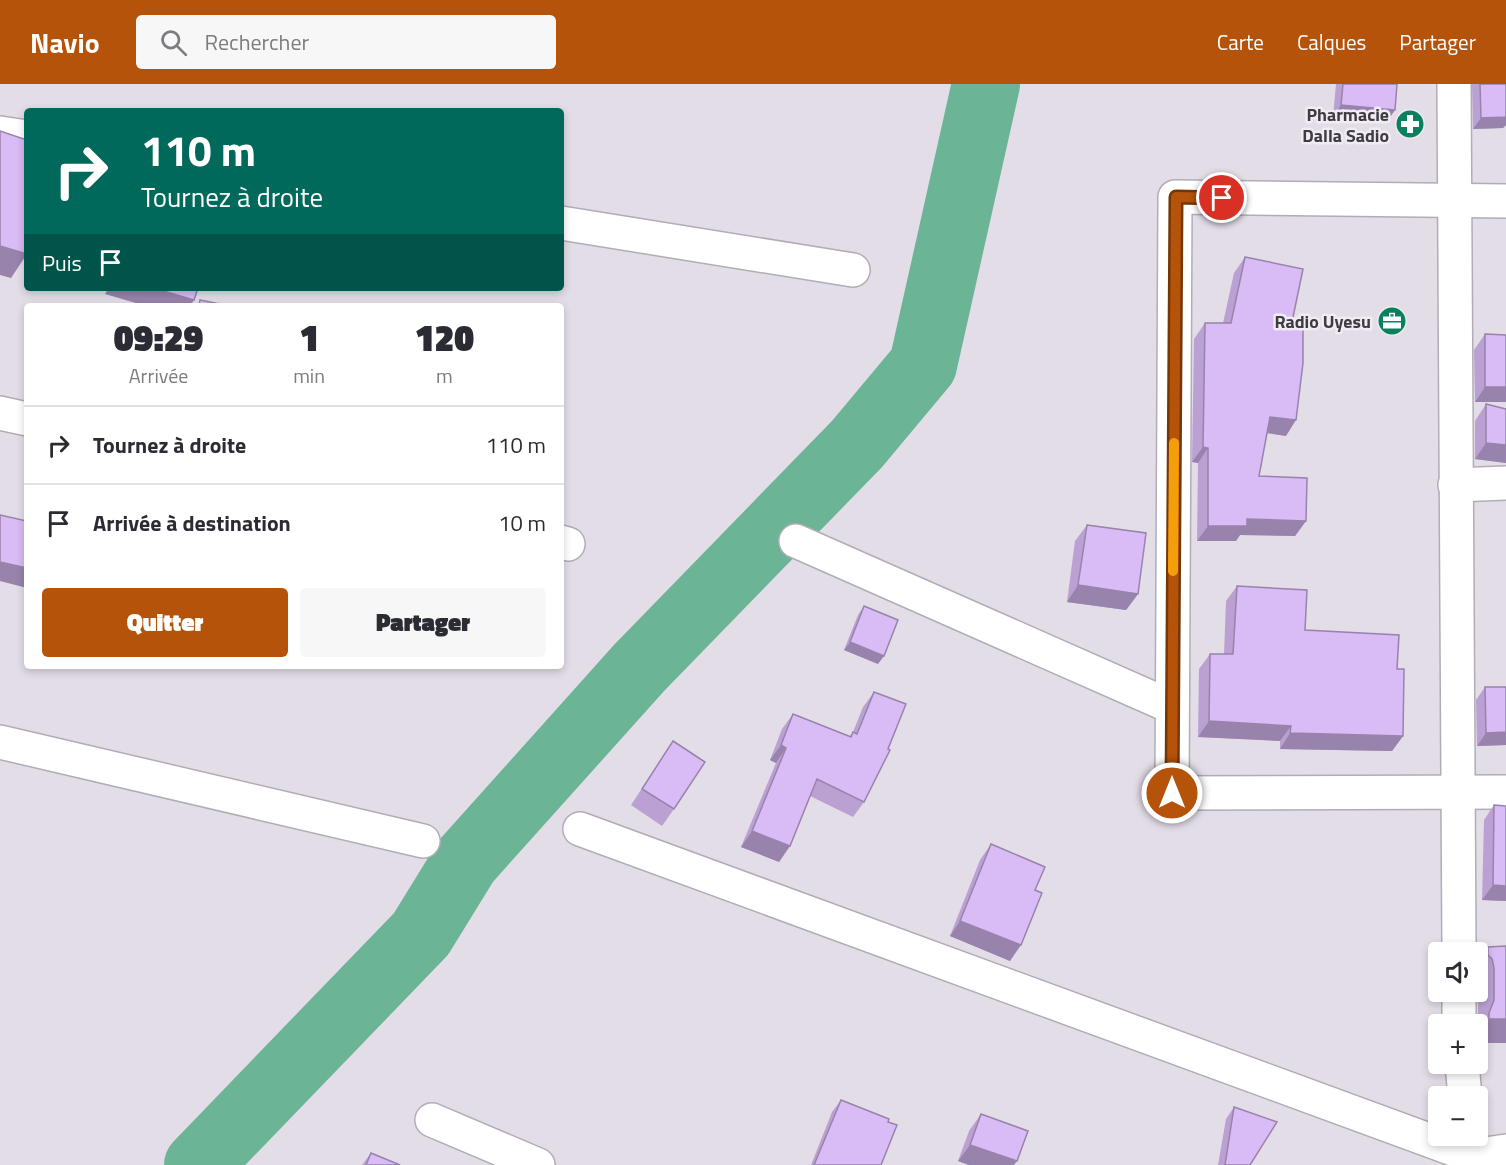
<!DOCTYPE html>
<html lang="fr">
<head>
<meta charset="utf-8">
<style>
  body { margin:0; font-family:"Titillium Web",sans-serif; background:#f7f7f7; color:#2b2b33; height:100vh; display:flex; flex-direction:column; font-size:22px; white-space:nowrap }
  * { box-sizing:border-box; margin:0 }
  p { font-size:20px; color:#7c7c81 }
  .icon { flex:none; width:33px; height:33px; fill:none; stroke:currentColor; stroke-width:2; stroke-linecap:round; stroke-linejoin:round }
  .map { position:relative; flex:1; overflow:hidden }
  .panel { position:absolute; left:24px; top:219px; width:540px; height:366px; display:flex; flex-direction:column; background:#fff; border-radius:6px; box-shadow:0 3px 9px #0003 }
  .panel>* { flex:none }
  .banner { position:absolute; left:24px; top:24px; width:540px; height:183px; border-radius:6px; box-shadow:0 3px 9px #0003; background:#00695c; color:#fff; overflow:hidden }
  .fabs { position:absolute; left:1428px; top:858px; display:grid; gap:12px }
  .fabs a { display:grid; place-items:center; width:60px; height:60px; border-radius:6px; background:#fff; box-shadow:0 3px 9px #0003; font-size:30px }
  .pin { position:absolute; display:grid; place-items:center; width:51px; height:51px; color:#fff; margin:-26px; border:3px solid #fff; border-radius:50%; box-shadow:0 2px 6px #0007 }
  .me { position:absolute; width:66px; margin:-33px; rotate:0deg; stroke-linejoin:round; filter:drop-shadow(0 0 4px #0008) }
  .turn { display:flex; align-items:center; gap:21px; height:126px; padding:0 18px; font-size:27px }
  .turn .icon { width:78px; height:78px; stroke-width:2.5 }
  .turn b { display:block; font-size:42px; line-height:51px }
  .then { display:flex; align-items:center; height:57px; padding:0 18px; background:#0003; gap:12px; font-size:22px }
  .eta { display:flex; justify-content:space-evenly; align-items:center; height:102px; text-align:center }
  .eta b { font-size:36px; font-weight:800; line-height:42px }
  .action { display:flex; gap:12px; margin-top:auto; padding:12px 18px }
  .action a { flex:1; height:69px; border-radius:6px; background:#b45309; color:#fff; font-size:24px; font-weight:800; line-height:69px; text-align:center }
  .action a+a { background:#f7f7f7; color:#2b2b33 }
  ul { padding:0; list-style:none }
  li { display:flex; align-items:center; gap:18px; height:78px; padding:0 18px; border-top:2px solid #e1e1e2 }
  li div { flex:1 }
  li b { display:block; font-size:22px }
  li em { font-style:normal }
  header { display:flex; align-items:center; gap:36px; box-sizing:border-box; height:84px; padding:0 30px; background:#b45309; color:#fff }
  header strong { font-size:28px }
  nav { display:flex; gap:33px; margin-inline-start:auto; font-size:21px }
  .search { width:420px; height:54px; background:#f7f7f7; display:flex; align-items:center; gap:15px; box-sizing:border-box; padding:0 21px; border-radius:6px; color:#7c7c81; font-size:22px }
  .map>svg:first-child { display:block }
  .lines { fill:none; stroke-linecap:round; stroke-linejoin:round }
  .river { stroke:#6bb496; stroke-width:68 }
  .street-casing { stroke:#b1acb6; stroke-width:36 }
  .street { stroke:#fff; stroke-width:33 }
  .wall { fill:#bba1d3 }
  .shaded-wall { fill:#9883ac }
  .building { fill:#d9bbf5; stroke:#9883ac; stroke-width:1.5 }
  .route-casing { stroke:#753606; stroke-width:15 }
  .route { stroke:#b45309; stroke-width:10 }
  .slow { stroke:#f59e0b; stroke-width:10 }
  .labels { text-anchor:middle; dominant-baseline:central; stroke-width:5; stroke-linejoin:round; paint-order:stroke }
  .poi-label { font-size:18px; font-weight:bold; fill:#3e3c40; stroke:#f0ebf5; text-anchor:end }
</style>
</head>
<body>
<header>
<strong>Navio</strong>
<div class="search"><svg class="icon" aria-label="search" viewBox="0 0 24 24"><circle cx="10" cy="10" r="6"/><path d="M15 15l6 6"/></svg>Rechercher</div>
<nav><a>Carte</a><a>Calques</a><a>Partager</a></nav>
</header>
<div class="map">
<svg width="1506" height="1081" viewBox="0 0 1506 1081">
  <rect width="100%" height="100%" fill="#e3dde8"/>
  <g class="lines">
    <path class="river" d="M198,1081L421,850L466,777L639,584L857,360L923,281L986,0"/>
    <g class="street-casing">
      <g id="street">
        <path d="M1454,0L1459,868"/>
        <path d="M0,49L27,53"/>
        <path d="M1506,117L1175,113L1172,709L1506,708"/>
        <path d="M561,139L853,186"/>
        <path d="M0,329L27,335"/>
        <path d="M1455,401L1506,399"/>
        <path d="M796,457L1172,623"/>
        <path d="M561,458L568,460"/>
        <path d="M0,658L423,757"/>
        <path d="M580,745L1472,1072L1506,1067"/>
        <path d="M1459,908V940"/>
        <path d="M1462,980L1465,1012"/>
        <path d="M432,1036L538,1081"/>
      </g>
    </g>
    <use href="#street" class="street"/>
  </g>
  <g class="wall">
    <path d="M1336,0H1397L1387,38L1333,33Z"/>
    <path d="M1472,0H1506V41L1503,44L1473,45Z"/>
    <path d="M1245,173L1292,238L1286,352L1267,349L1259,392L1306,437L1295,452L1240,451L1236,457H1197L1198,379L1192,378L1194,255L1205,239H1223L1234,189Z"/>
    <path d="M1485,250L1506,251V318H1475L1474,266Z"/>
    <path d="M1486,320L1506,379L1475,375V337Z"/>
    <path d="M1087,441L1138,510L1126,526L1067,518L1075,457Z"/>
    <path d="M1237,502L1305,546L1397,585L1403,652L1392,667L1280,665V657L1198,653L1199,585L1210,570H1224L1226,517Z"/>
    <path d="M864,522L878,580L844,566L858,531Z"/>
    <path d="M1485,603L1506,661L1477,662L1476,616Z"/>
    <path d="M874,608L864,718L853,733L810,712L790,762L779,778L741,763L776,679L770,676L782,645L793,630L850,652L853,648L863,623Z"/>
    <path d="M673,657L674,725L662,742L631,721Z"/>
    <path d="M1494,721L1506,817L1482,816L1484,736Z"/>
    <path d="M991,760L1035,806L1010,877L950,852L980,776Z"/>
    <path d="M1506,862V959H1478V878L1488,863Z"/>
    <path d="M841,1016L888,1038L881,1081H811L832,1028Z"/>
    <path d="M1234,1023L1250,1081H1218L1226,1035Z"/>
    <path d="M981,1030L1014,1081H969L958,1077L969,1047Z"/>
    <path d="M371,1069L400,1081H362Z"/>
  </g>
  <g class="shaded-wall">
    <path d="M1341,21L1395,26L1387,38L1333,33Z"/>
    <path d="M1506,33V41L1503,44L1473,45L1481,34Z"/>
    <path d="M0,162L27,170L11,194L0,191Z"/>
    <path d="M109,204H153L194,216L190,222H146L105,210Z"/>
    <path d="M1485,303H1506V318H1475Z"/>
    <path d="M1270,333L1296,336L1286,352L1260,348Z"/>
    <path d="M1486,359L1506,361V379L1475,375Z"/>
    <path d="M1203,363L1208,364L1198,379L1192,378Z"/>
    <path d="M1247,435L1306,437L1295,452L1240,451L1236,457H1197L1208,442Z"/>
    <path d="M0,478L27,484V504L0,497Z"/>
    <path d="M1078,501L1138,510L1126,526L1067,518Z"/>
    <path d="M850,558L884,572L878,580L844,566Z"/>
    <path d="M1209,637L1291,642L1280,657L1198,653Z"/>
    <path d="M1506,648V661L1477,662L1486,649Z"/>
    <path d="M1290,649L1403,652L1392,667L1280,665Z"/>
    <path d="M781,661L786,664L776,679L770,676Z"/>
    <path d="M752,747L790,762L779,778L741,763Z"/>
    <path d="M1493,801L1506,802V817L1482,816Z"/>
    <path d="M960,837L1021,861L1010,877L950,852Z"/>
    <path d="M1489,935H1506V959H1478V951Z"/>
    <path d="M970,1061L1017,1077L1014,1081H969L958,1077Z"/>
  </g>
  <g class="building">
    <path d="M1343,0H1397L1395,26L1341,21Z"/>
    <path d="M1480,0H1506V33L1481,34Z"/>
    <path d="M0,47L27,56V170L0,162Z"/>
    <path d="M1245,173L1303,185L1292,238L1303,237V279L1296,336L1270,333L1259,392L1307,394L1306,437L1247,435V442H1208V364L1203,363L1205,239H1231Z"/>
    <path d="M153,204H198L194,216Z"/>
    <path d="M200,216L230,222H199Z"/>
    <path d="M1485,250L1506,251V303H1485Z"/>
    <path d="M1486,320L1506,325V361L1486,359Z"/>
    <path d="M0,431L27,437V484L0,478Z"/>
    <path d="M1087,441L1146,449L1138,510L1078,501Z"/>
    <path d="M1237,502L1307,506L1305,546L1399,551L1397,585H1404L1403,652L1290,649L1291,642L1209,637L1210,570H1233Z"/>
    <path d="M864,522L898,536L884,572L850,558Z"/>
    <path d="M1485,603H1506V648L1486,649Z"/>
    <path d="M874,608L906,620L888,665L890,666L864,718L817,695L790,762L752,747L786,664L781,661L793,630L851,653L853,648L857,650Z"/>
    <path d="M673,657L705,678L674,725L642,705Z"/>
    <path d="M1494,721L1506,722V802L1493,801Z"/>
    <path d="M991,760L1045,783L1035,806L1042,809L1021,861L960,837Z"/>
    <path d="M1506,862V935H1489V929L1494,916V884L1492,875L1488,871V863Z"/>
    <path d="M841,1016L889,1035L888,1038L897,1041L881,1081H814Z"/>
    <path d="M1234,1023L1277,1038L1250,1081H1225Z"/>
    <path d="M981,1030L1028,1047L1017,1077L970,1061Z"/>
    <path d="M371,1069L400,1081H366Z"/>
  </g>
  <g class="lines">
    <g class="route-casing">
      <path id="route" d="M1172,709L1176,113L1222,114"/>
    </g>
    <use href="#route" class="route"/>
    <path class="slow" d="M1173,487L1174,359"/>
  </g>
  <defs>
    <g id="pharmacy-disc" transform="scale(1.5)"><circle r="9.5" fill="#0a805e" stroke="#f0ebf5"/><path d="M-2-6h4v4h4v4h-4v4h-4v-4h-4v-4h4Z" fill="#fff"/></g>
    <g id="office-disc" transform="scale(1.5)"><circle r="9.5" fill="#0a805e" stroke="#f0ebf5"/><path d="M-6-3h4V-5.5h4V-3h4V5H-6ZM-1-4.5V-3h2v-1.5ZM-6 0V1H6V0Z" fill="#fff"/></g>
  </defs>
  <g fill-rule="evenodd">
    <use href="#pharmacy-disc" x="1410" y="40"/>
    <use href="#office-disc" x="1392" y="237"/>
  </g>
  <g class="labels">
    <g class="poi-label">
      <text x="1389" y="30">Pharmacie<tspan x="1389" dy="21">Dalla Sadio</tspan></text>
      <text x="1371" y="237">Radio Uyesu</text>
    </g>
  </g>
</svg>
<div class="fabs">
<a><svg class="icon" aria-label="sound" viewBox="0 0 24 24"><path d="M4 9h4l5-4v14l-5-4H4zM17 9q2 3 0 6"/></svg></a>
<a>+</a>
<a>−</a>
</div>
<div class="pin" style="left:1222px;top:114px;background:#d93025"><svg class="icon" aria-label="arrive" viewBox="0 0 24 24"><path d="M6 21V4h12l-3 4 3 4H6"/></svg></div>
<svg class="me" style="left:1172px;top:709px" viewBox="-20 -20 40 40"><circle r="17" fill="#b45309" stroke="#fff" stroke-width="3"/><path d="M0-11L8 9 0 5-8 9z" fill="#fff"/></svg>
<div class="banner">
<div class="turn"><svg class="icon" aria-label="right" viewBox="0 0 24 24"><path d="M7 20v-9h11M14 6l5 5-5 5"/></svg><div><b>110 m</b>Tournez à droite</div></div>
<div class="then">Puis<svg class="icon" aria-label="arrive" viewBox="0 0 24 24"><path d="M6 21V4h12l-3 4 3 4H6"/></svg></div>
</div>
<section class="panel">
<div class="eta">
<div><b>09:29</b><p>Arrivée</p></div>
<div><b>1</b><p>min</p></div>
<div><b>120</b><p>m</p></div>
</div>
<ul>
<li><svg class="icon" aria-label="right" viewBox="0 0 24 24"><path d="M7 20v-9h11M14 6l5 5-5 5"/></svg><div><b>Tournez à droite</b></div><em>110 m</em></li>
<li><svg class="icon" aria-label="arrive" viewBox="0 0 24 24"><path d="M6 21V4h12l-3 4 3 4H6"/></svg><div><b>Arrivée à destination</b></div><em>10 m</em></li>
</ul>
<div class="action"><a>Quitter</a><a>Partager</a></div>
</section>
</div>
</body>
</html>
